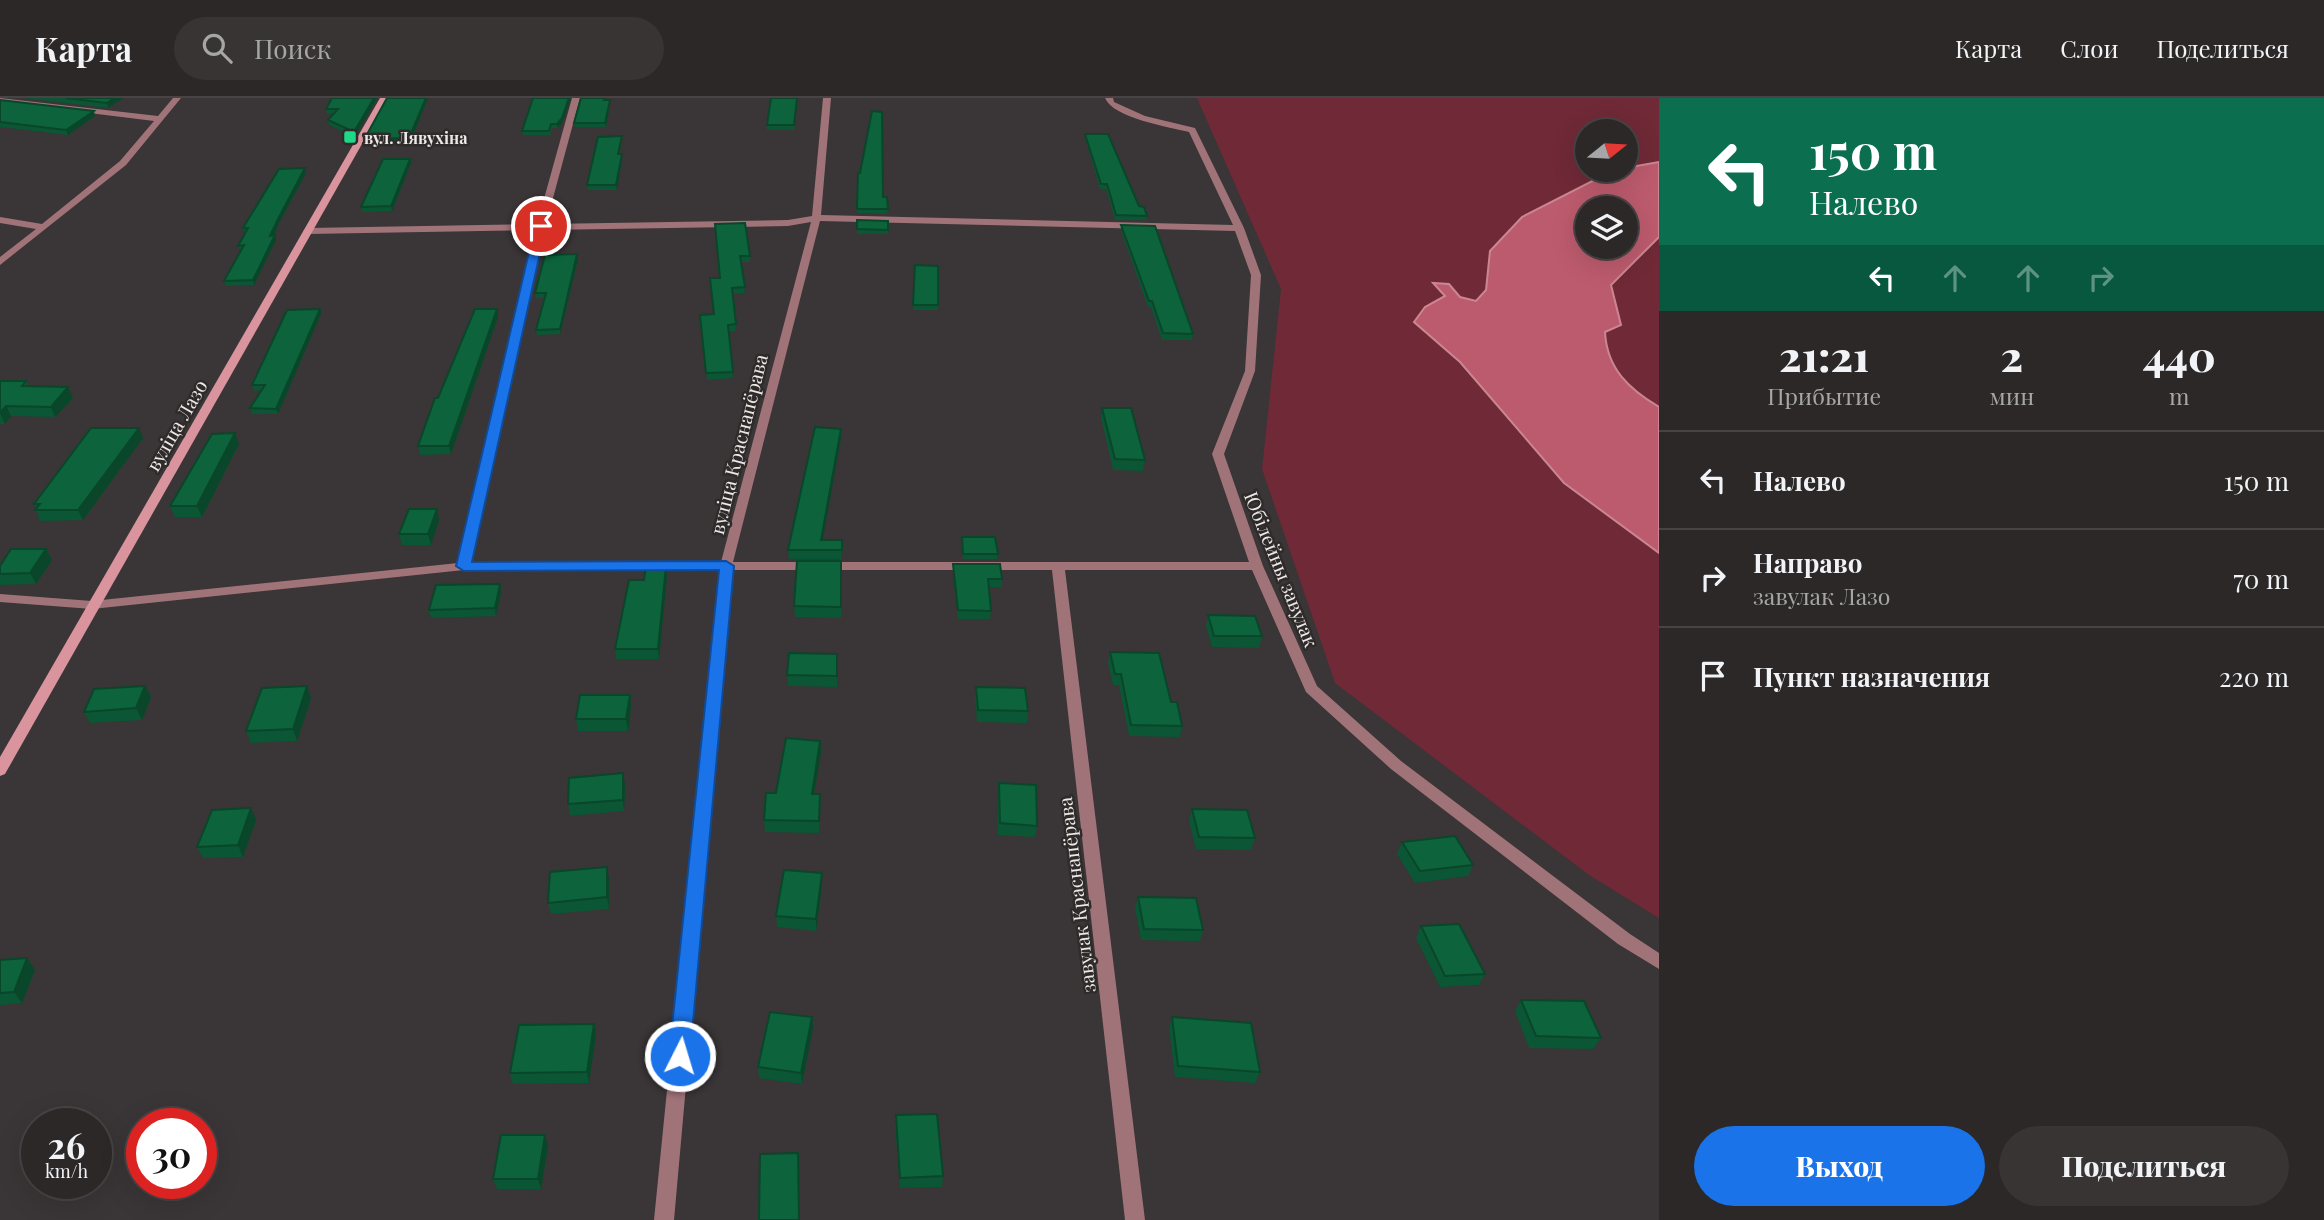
<!DOCTYPE html>
<html lang="ru">
<head>
<meta charset="utf-8">
<style>
  body { margin:0; font-family:"Playfair Display",serif; background:#383434; color:#f1f3f6; height:100vh; display:flex; flex-direction:column; font-size:26px; white-space:nowrap }
  * { box-sizing:border-box; margin:0 }
  p { font-size:23px; color:#a6a6a8 }
  .icon { flex:none; width:38px; height:38px; fill:none; stroke:currentColor; stroke-width:2; stroke-linecap:round; stroke-linejoin:round }
  .map { position:relative; flex:1; overflow:hidden }
  .drawer { display:flex; flex-direction:column; background:#2c2828; width:665px }
  .drawer>* { flex:none }
  .hud { background:#0b6e4f; color:#fff; overflow:hidden }
  .needle { width:46px; rotate:72deg }
  .buttons { position:absolute; left:1575px; top:21px; display:grid; gap:14px }
  .buttons a { display:grid; place-items:center; width:63px; height:63px; border-radius:50%; background:#2c2828; box-shadow:0 7px 28px #0002,0 0 0 2px #484445; font-size:35px }
  .speed { position:absolute; left:21px; top:1010px; display:flex; gap:14px; font-size:35px; font-weight:700; text-align:center }
  .speed>* { display:grid; place-content:center; width:91px; height:91px; border-radius:50%; background:#2c2828; box-shadow:0 7px 28px #0002,0 0 0 2px #484445; line-height:1 }
  .speed small { font-size:18px; font-weight:400 }
  .speed .limit { border:10px solid #d22; background:#fff; color:#111 }
  .pin { position:absolute; display:grid; place-items:center; width:60px; height:60px; color:#fff; margin:-30px; border:4px solid #fff; border-radius:50%; box-shadow:0 2px 7px #0007 }
  .me { position:absolute; width:77px; margin:-38px; rotate:5deg; stroke-linejoin:round; filter:drop-shadow(0 0 5px #0008) }
  .turn { display:flex; align-items:center; gap:24px; height:147px; padding:0 35px; font-size:32px }
  .turn .icon { width:91px; height:91px; stroke-width:2.5 }
  .turn b { display:block; font-size:49px; line-height:60px }
  .lanes { display:flex; align-items:center; height:66px; padding:0 35px; background:#0003; justify-content:center; gap:35px; direction:ltr }
  .lanes .off { opacity:.35 }
  .eta { display:flex; justify-content:space-evenly; align-items:center; height:119px; text-align:center }
  .eta b { font-size:42px; font-weight:800; line-height:49px }
  .button { display:flex; gap:14px; margin-top:auto; padding:14px 35px }
  .button a { flex:1; height:80px; border-radius:42px; background:#1a73e8; color:#fff; font-size:28px; font-weight:800; line-height:80px; text-align:center }
  .button a+a { background:#383434; color:#f1f3f6 }
  ul { padding:0; list-style:none }
  li { display:flex; align-items:center; gap:21px; height:98px; padding:0 35px; border-top:2px solid #484445 }
  li div { flex:1 }
  li b { display:block; font-size:26px }
  li em { font-style:normal }
  header { display:flex; align-items:center; gap:42px; box-sizing:border-box; height:98px; padding:0 35px; background:#2c2828; border-bottom:2px solid #484445 }
  header strong { font-size:33px }
  nav { display:flex; gap:38px; margin-inline-start:auto; font-size:24px }
  .search { width:490px; height:63px; background:#383434; display:flex; align-items:center; gap:18px; box-sizing:border-box; padding:0 24px; border-radius:38px; color:#a6a6a8; font-size:26px }
  main { display:flex; flex:1; min-height:0 }
  .map>svg:first-child { display:block }
  .green { fill:#6f2937; fill-rule:evenodd }
  .water { fill:#bc5b6d; stroke:#cb8692; stroke-width:2; fill-rule:evenodd }
  .lines { fill:none; stroke-linecap:round; stroke-linejoin:round }
  .minor { fill:#a07379; fill-rule:evenodd }
  .secondary { fill:#da949e; fill-rule:evenodd }
  .wall { fill:#0b5634 }
  .shaded-wall { fill:#09462a }
  .building { fill:#0d643c; stroke:#09462a; stroke-width:2 }
  .route { fill:#1a73e8; stroke:#114b97; stroke-width:2 }
  .poi-dot { fill:#1fd887; stroke:#302b2b; stroke-width:2.5 }
  .labels { text-anchor:middle; dominant-baseline:central; stroke-width:5; stroke-linejoin:round; paint-order:stroke }
  .far-poi-label { font-size:16px; font-weight:bold; fill:#ede9e9; stroke:#302b2b; text-anchor:start }
  .street-label { font-size:19px; fill:#ede9e9; stroke:#302b2b }
</style>
</head>
<body>
<header>
<strong>Карта</strong>
<div class="search"><svg class="icon" aria-label="search" viewBox="0 0 24 24"><circle cx="10" cy="10" r="6"/><path d="M15 15l6 6"/></svg>Поиск</div>
<nav><a>Карта</a><a>Слои</a><a>Поделиться</a></nav>
</header>
<main>
<div class="map">
<svg width="1659" height="1122" viewBox="0 0 1659 1122">
  <rect width="100%" height="100%" fill="#3a3536"/>
  <path class="green" d="M1197,0H1659V820L1589,777L1335,585L1262,371L1281,191ZM1587,33H1626V72H1587ZM1587,110H1626V149H1587Z"/>
  <path class="water" d="M1659,64V139L1611,187L1621,227L1605,234C1607,271 1629,291 1659,309V455L1564,385L1460,264L1414,224L1425,209L1445,198L1433,185L1449,186L1460,199L1476,203L1486,192L1490,153L1522,119L1614,72ZM1587,110H1626V149H1587Z"/>
  <g class="lines">
    <g class="minor">
      <path d="M0,0L158,18L173,0H181L126,67L0,167V159L36,131L0,125V119L42,126L120,63L154,23L0,4Z"/>
      <path d="M572,0H580L546,126L788,122L812,118L823,0H831L821,117L1233,127L1189,34C1169,29 1113,20 1105,0H1113L1114,4L1145,18L1195,30L1244,130L1261,177L1255,273L1224,356L1263,468L1317,588L1401,663L1630,836L1659,855V871L1618,846L1391,671L1306,594L1252,472H1065L1145,1122H1125L1052,472H732L674,1122H654L719,472H464L92,511L0,504V496L92,503L458,465L536,132L308,136L303,133L308,130L537,126ZM820,123L1235,133L1251,177L1245,273L1212,356L1249,464H733ZM811,124L721,464H471L545,132L788,128Z"/>
    </g>
    <path class="secondary" d="M380,0H388L5,676L0,678V659Z"/>
  </g>
  <g class="wall">
    <path d="M23,0H123L108,10Z"/>
    <path d="M332,0H377L355,39L329,27L328,22L334,15L327,16L326,11Z"/>
    <path d="M428,0L410,45L369,46L366,44L365,40Z"/>
    <path d="M533,0L562,25L558,30H552L550,37H523L522,33Z"/>
    <path d="M581,0H606V2H610V6L606,29H575L574,25Z"/>
    <path d="M797,0L794,32H767V27Z"/>
    <path d="M0,2L95,18L68,37L0,29Z"/>
    <path d="M1085,36L1139,108L1147,118L1146,122H1115L1106,91H1100L1085,40Z"/>
    <path d="M622,43L619,56H622V61L617,92H588L587,87Z"/>
    <path d="M410,61L411,65L392,113L362,114L361,109Z"/>
    <path d="M306,75L279,125L274,137H275L276,142L254,187L226,188L224,183L242,152H240L238,148L245,135L243,130Z"/>
    <path d="M858,75L888,111L887,116L857,115Z"/>
    <path d="M857,122L888,123V136H857Z"/>
    <path d="M715,126L750,158V164H741L745,195L733,196L736,233H729L733,280L707,282L700,217L714,216L720,180Z"/>
    <path d="M1121,127L1193,236L1192,242H1162L1151,209H1148L1121,133Z"/>
    <path d="M577,156L578,161L560,236L537,237L536,232L544,200H536L535,195Z"/>
    <path d="M915,167L938,168V212H913Z"/>
    <path d="M321,216L278,316H252L250,310L262,292L254,293L252,287Z"/>
    <path d="M498,219L451,356L420,357L418,348L438,300Z"/>
    <path d="M0,283H26L29,288L73,300L55,319L11,318L5,326H0Z"/>
    <path d="M1102,310L1145,362L1143,373L1113,372L1101,320Z"/>
    <path d="M841,331V340L822,442H842L841,461H789L788,452Z"/>
    <path d="M143,340L83,422L40,423L34,406Z"/>
    <path d="M239,346L202,419H175L170,408Z"/>
    <path d="M437,411L439,422L431,447H402L399,436Z"/>
    <path d="M962,439L998,456L997,461H963Z"/>
    <path d="M46,451L52,462L36,486L0,487V468Z"/>
    <path d="M841,463V520L795,519L794,508Z"/>
    <path d="M953,466L1002,481L1001,489H989L991,513L990,521H958L953,475Z"/>
    <path d="M667,478L659,561H616L615,551L644,482Z"/>
    <path d="M501,494L496,518L431,520L429,512Z"/>
    <path d="M1208,517L1262,538L1259,550L1212,549L1206,528Z"/>
    <path d="M1110,554L1171,604L1182,628L1180,639L1129,638L1119,587H1113L1108,565Z"/>
    <path d="M837,556V589L788,588L787,577Z"/>
    <path d="M145,588L151,599L142,622L90,625L84,614Z"/>
    <path d="M976,589L1028,613L1027,625L977,624L975,600Z"/>
    <path d="M630,597L631,609L628,633H578L576,621Z"/>
    <path d="M311,600L297,643L251,645L246,633Z"/>
    <path d="M820,643L821,654L814,696H820L819,735L765,734L764,722L776,695Z"/>
    <path d="M999,685L1037,728L1035,739L998,737V696Z"/>
    <path d="M625,687L624,713L570,718L568,706Z"/>
    <path d="M251,710L256,722L243,759L203,760L197,749Z"/>
    <path d="M1192,711L1255,740L1251,752L1196,751L1189,723Z"/>
    <path d="M1402,744L1473,767L1468,778L1415,785L1397,756Z"/>
    <path d="M609,781V811L551,816L548,805Z"/>
    <path d="M822,787L816,833L777,829L776,818Z"/>
    <path d="M1138,799L1203,832L1200,843L1141,842L1135,810Z"/>
    <path d="M1421,828L1485,876L1479,887L1440,889L1416,840Z"/>
    <path d="M27,860L35,872L22,905L0,907V862Z"/>
    <path d="M1521,902L1601,940L1593,951L1529,950L1515,913Z"/>
    <path d="M812,919L813,930L802,986L759,980L758,969Z"/>
    <path d="M1172,919L1260,974L1255,985L1175,979L1169,930Z"/>
    <path d="M594,926L596,937L589,985L513,986L510,975Z"/>
    <path d="M896,1017L943,1078L942,1089L900,1090L895,1028Z"/>
    <path d="M548,1048L541,1091H497L493,1081Z"/>
  </g>
  <g class="shaded-wall">
    <path d="M114,0H123L108,10L107,5Z"/>
    <path d="M374,0H377L355,39L354,34Z"/>
    <path d="M426,0H428L410,45L409,40Z"/>
    <path d="M569,0H571L562,25L558,30L557,26Z"/>
    <path d="M610,2V6L606,29L605,25Z"/>
    <path d="M94,13L95,18L68,37L66,32Z"/>
    <path d="M622,56V61L617,92L616,87Z"/>
    <path d="M410,61L411,65L392,113L391,108Z"/>
    <path d="M305,70L306,75L279,125L272,142L270,138L278,121Z"/>
    <path d="M275,137L276,142L254,187L253,182Z"/>
    <path d="M577,156L578,161L560,236V231Z"/>
    <path d="M320,211L321,216L278,316L276,311Z"/>
    <path d="M497,211L498,219L451,356L449,348Z"/>
    <path d="M68,289L73,300L55,319L51,309Z"/>
    <path d="M6,308L11,318L5,326L0,315Z"/>
    <path d="M139,330L143,340L83,422L78,412Z"/>
    <path d="M841,331V340L821,451V442Z"/>
    <path d="M235,335L239,346L202,419L197,408Z"/>
    <path d="M437,411L439,422L431,447L428,436Z"/>
    <path d="M46,451L52,462L36,486L30,475Z"/>
    <path d="M666,468L667,478L659,561L658,551Z"/>
    <path d="M500,486L501,494L496,518L495,510Z"/>
    <path d="M145,588L151,599L142,622L136,610Z"/>
    <path d="M307,588L311,600L297,643L293,631Z"/>
    <path d="M630,597L631,609L628,633L626,621Z"/>
    <path d="M820,643L821,654L812,707V696Z"/>
    <path d="M623,675L625,687L624,713L623,702Z"/>
    <path d="M251,710L256,722L243,759L238,747Z"/>
    <path d="M607,769L609,781V811L607,799Z"/>
    <path d="M822,775V787L816,833V821Z"/>
    <path d="M27,860L35,872L22,905L14,894Z"/>
    <path d="M812,919L813,930L802,986L801,975Z"/>
    <path d="M594,926L596,937L589,985L587,974Z"/>
    <path d="M545,1037L548,1048L541,1091L538,1081Z"/>
  </g>
  <g class="building">
    <path d="M66,0H114L107,5Z"/>
    <path d="M332,0H374L354,34L328,22L338,11H326Z"/>
    <path d="M387,0H426L409,40L368,41L365,40Z"/>
    <path d="M533,0H569L562,20L557,26H551L549,33H522Z"/>
    <path d="M581,0H605L604,2H610L605,25H574Z"/>
    <path d="M771,0H797L794,27H767Z"/>
    <path d="M0,2L94,13L66,32L0,24Z"/>
    <path d="M872,13L882,14L883,99H887L888,111H857L858,75H860Z"/>
    <path d="M1085,36H1108L1139,108L1144,109L1147,118L1116,117L1107,86H1101Z"/>
    <path d="M622,38L618,56H622L616,87H587L598,39Z"/>
    <path d="M383,61H410L391,108L361,109Z"/>
    <path d="M305,70L278,121L270,138L275,137L253,182L224,183L244,147L238,148L248,130H243L279,71Z"/>
    <path d="M857,122L888,123V132L857,131Z"/>
    <path d="M745,125L750,158H740L745,189L732,190L736,226L728,227L733,274L706,275L700,217L714,216L710,180H720L715,126Z"/>
    <path d="M1121,127L1155,128L1193,236L1163,235L1152,203H1149Z"/>
    <path d="M577,156L560,231L536,232L546,195H535L545,157Z"/>
    <path d="M915,167L938,168V207H913Z"/>
    <path d="M320,211L276,311L250,310L265,287H252L287,212Z"/>
    <path d="M475,211H497L449,348H418L435,300H438Z"/>
    <path d="M0,283H26L22,288L68,289L51,309L6,308L0,315Z"/>
    <path d="M1102,310H1131L1145,362L1115,361Z"/>
    <path d="M815,329L841,331L821,442H842V452H788Z"/>
    <path d="M91,330H139L78,412H35L40,406H34Z"/>
    <path d="M235,335L197,408H170L212,336Z"/>
    <path d="M409,411H437L428,436H399Z"/>
    <path d="M962,439H995L998,456H963Z"/>
    <path d="M11,451H46L30,475L0,476V468Z"/>
    <path d="M797,463H841V509L794,508Z"/>
    <path d="M953,466H1000L1002,481H988L991,513L958,512Z"/>
    <path d="M646,468H666L658,551H615L629,482H644Z"/>
    <path d="M500,486L495,510L429,512L436,487Z"/>
    <path d="M1208,517L1255,518L1262,538H1214Z"/>
    <path d="M1110,554L1159,555L1171,604H1177L1182,628L1131,627L1121,576H1115Z"/>
    <path d="M789,555L837,556V578L787,577Z"/>
    <path d="M145,588L136,610L84,614L94,591Z"/>
    <path d="M307,588L293,631L246,633L262,590Z"/>
    <path d="M976,589L1025,590L1028,613L978,612Z"/>
    <path d="M580,597H630L626,621H576Z"/>
    <path d="M786,640L820,643L812,696H820L819,723L764,722L766,695H776Z"/>
    <path d="M623,675V702L568,706L569,680Z"/>
    <path d="M999,685L1036,687L1037,728L1000,725Z"/>
    <path d="M251,710L238,747L197,749L212,712Z"/>
    <path d="M1192,711L1247,712L1255,740L1199,739Z"/>
    <path d="M1455,738L1473,767L1420,773L1402,744Z"/>
    <path d="M607,769V799L548,805L550,774Z"/>
    <path d="M784,772L822,775L816,821L776,818Z"/>
    <path d="M1138,799L1196,800L1203,832L1144,831Z"/>
    <path d="M1459,826L1485,876L1445,878L1421,828Z"/>
    <path d="M27,860L14,894L0,895V862Z"/>
    <path d="M1521,902L1584,903L1601,940L1536,938Z"/>
    <path d="M770,914L812,919L801,975L758,969Z"/>
    <path d="M1172,919L1251,925L1260,974L1178,968Z"/>
    <path d="M594,926L587,974L510,975L519,927Z"/>
    <path d="M937,1016L943,1078L900,1080L896,1017Z"/>
    <path d="M501,1037H545L538,1081H493Z"/>
    <path d="M798,1055L799,1122H759L760,1056Z"/>
  </g>
  <path class="route" d="M541,125L546,128L472,464L726,463L734,468L690,958L687,965L680,968L672,965L669,958L719,472L464,473L456,468L535,128Z"/>
  <rect class="poi-dot" x="343" y="32" width="14" height="14" rx="3.5"/>
  <g class="labels">
    <g class="far-poi-label">
      <text x="364" y="39">вул. Лявухіна</text>
    </g>
    <g class="street-label">
      <text transform="translate(176 327) rotate(-60)">вуліца Лазо</text>
      <text transform="translate(738 346) rotate(-76)">вуліца Краснапёрава</text>
      <text transform="translate(1282 471) rotate(68)">Юбілейны завулак</text>
      <text transform="translate(1076 797) rotate(-97)">завулак Краснапёрава</text>
    </g>
  </g>
</svg>
<div class="buttons">
<a><svg class="needle" viewBox="-14 -14 28 28"><path d="M0-13l5 13h-10z" fill="#e53935"/><path d="M0 13l5-13h-10z" fill="#a6a6a8"/></svg></a>
<a><svg class="icon" aria-label="layers" viewBox="0 0 24 24"><path d="M12 4l9 5-9 5-9-5zM3 14l9 5 9-5"/></svg></a>
</div>
<div class="speed"><div>26<small>km/h</small></div><div class="limit">30</div></div>
<div class="pin" style="left:541px;top:128px;background:#d93025"><svg class="icon" aria-label="arrive" viewBox="0 0 24 24"><path d="M6 21V4h12l-3 4 3 4H6"/></svg></div>
<svg class="me" style="left:680px;top:958px" viewBox="-20 -20 40 40"><circle r="17" fill="#1a73e8" stroke="#fff" stroke-width="3"/><path d="M0-11L8 9 0 5-8 9z" fill="#fff"/></svg>
</div>
<section class="drawer">
<div class="hud">
<div class="turn"><svg class="icon" aria-label="left" viewBox="0 0 24 24"><path d="M17 20v-9H6M10 6l-5 5 5 5"/></svg><div><b>150 m</b>Налево</div></div>
<div class="lanes"><svg class="icon" aria-label="left" viewBox="0 0 24 24"><path d="M17 20v-9H6M10 6l-5 5 5 5"/></svg><svg class="icon off" aria-label="ahead" viewBox="0 0 24 24"><path d="M12 20V5M6 11l6-6 6 6"/></svg><svg class="icon off" aria-label="ahead" viewBox="0 0 24 24"><path d="M12 20V5M6 11l6-6 6 6"/></svg><svg class="icon off" aria-label="right" viewBox="0 0 24 24"><path d="M7 20v-9h11M14 6l5 5-5 5"/></svg></div>
</div>
<div class="eta">
<div><b>21:21</b><p>Прибытие</p></div>
<div><b>2</b><p>мин</p></div>
<div><b>440</b><p>m</p></div>
</div>
<ul>
<li><svg class="icon" aria-label="left" viewBox="0 0 24 24"><path d="M17 20v-9H6M10 6l-5 5 5 5"/></svg><div><b>Налево</b></div><em>150 m</em></li>
<li><svg class="icon" aria-label="right" viewBox="0 0 24 24"><path d="M7 20v-9h11M14 6l5 5-5 5"/></svg><div><b>Направо</b><p>завулак Лазо</p></div><em>70 m</em></li>
<li><svg class="icon" aria-label="arrive" viewBox="0 0 24 24"><path d="M6 21V4h12l-3 4 3 4H6"/></svg><div><b>Пункт назначения</b></div><em>220 m</em></li>
</ul>
<div class="button"><a>Выход</a><a>Поделиться</a></div>
</section>
</main>
</body>
</html>
